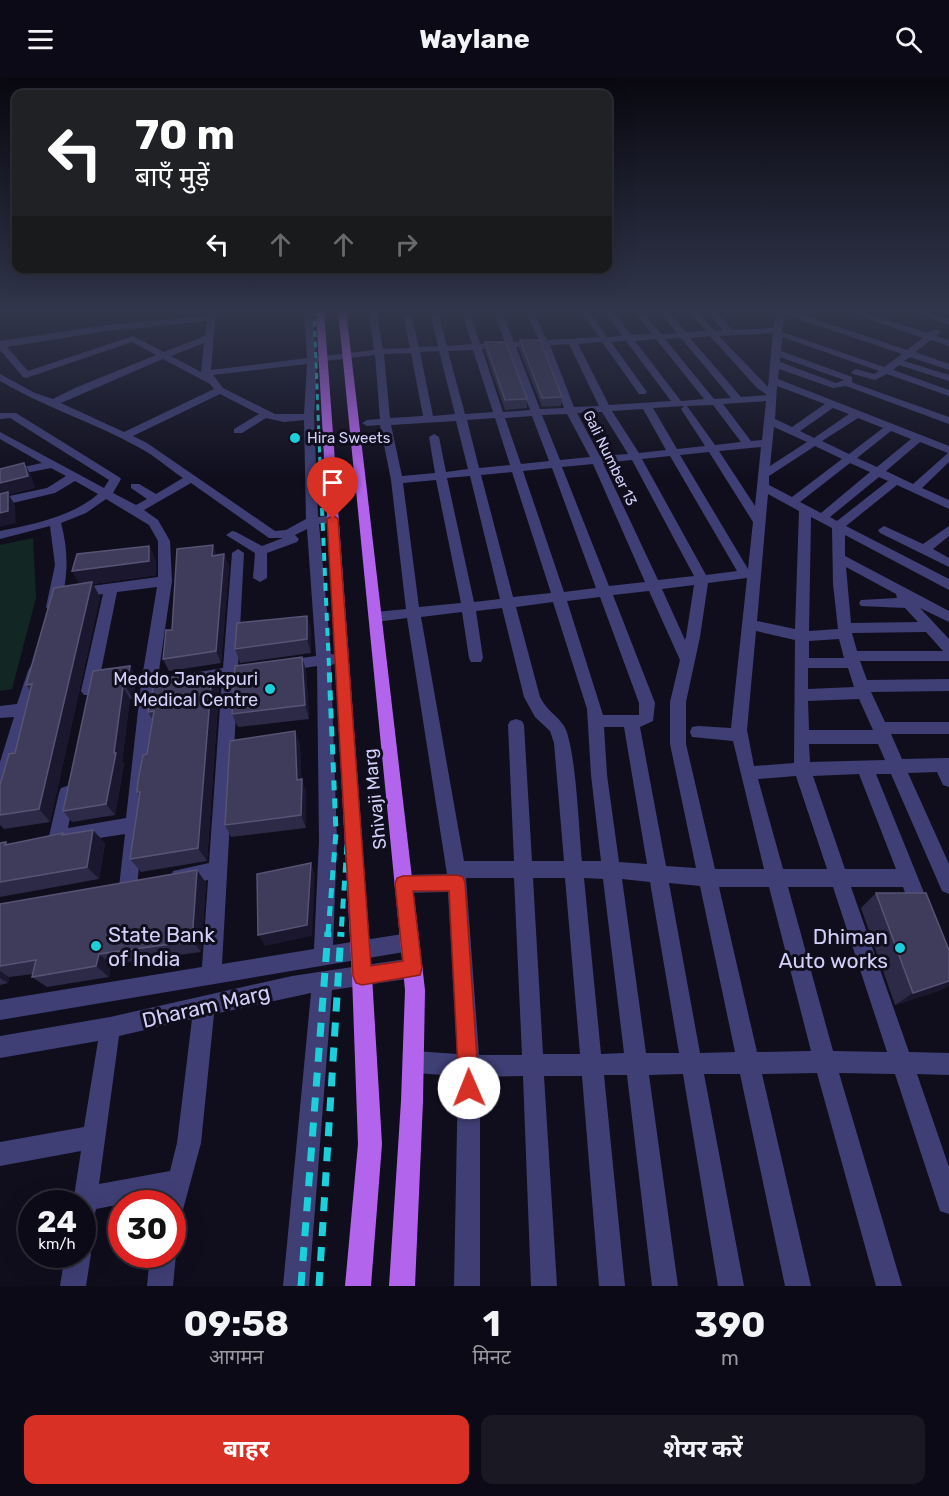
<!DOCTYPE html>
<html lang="hi">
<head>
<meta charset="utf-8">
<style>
  body { margin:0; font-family:Rubik,"Noto Sans Devanagari",sans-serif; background:#1a1823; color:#f1f3f6; height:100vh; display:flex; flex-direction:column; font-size:22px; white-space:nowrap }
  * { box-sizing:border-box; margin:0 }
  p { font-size:20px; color:#9a9aa1 }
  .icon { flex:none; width:33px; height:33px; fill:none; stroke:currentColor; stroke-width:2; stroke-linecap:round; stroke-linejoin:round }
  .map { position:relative; height:1208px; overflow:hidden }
  .panel { display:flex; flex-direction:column; background:#0c0a16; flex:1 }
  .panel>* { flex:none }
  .banner { position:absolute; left:12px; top:12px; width:600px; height:183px; border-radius:12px; box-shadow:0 6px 24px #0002,0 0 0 2px #2c2b35; background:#202124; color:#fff; overflow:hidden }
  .speed { position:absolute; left:18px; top:1112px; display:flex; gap:12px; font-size:30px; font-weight:700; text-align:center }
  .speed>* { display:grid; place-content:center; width:78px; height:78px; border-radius:50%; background:#0c0a16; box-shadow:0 6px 24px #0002,0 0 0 2px #2c2b35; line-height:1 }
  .speed small { font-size:15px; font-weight:400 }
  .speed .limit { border:9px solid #d22; background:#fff; color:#111 }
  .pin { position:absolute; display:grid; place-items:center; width:51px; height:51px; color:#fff; margin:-62px -26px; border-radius:50% 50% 50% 0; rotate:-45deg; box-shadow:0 0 6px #0007 }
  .pin .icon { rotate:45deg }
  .me { position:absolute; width:66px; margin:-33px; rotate:359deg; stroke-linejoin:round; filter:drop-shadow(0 0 4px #0008) }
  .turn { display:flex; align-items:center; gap:21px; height:126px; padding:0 24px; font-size:27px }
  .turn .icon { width:78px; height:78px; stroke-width:2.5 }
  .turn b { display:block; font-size:42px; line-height:51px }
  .lanes { display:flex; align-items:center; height:57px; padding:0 24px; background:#0003; justify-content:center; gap:30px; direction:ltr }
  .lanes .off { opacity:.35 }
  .eta { display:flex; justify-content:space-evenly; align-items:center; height:102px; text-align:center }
  .eta b { font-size:36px; font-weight:700; line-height:42px }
  .cta { display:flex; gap:12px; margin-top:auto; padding:12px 24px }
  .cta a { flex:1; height:69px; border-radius:12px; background:#d93025; color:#fff; font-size:24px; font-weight:700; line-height:69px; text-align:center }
  .cta a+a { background:#1a1823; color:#f1f3f6 }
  header { display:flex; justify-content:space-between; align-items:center; height:78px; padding:0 24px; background:#0c0a16; font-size:27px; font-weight:700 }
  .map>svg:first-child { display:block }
  .green { fill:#122624 }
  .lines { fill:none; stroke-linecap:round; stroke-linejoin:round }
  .minor { fill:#3f3f76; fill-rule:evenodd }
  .major { fill:#b364ec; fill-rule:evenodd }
  .rail-far3 { stroke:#1bd0da; stroke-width:3; stroke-dasharray:6 4.5; stroke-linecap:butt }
  .rail-far2 { stroke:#1bd0da; stroke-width:4; stroke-dasharray:8 7; stroke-linecap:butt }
  .rail-far1 { stroke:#1bd0da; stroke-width:5; stroke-dasharray:10 8; stroke-linecap:butt }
  .rail { stroke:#1bd0da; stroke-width:7; stroke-dasharray:14 11; stroke-linecap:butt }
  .wall { fill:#2d2a48 }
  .shaded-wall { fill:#1a172f }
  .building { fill:#3f3b5b; stroke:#565374; stroke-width:1.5 }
  .route { fill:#d93025; stroke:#8d1f18; stroke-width:1.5 }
  .poi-dot { fill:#1bd0da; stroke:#100e1d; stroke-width:2 }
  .labels { text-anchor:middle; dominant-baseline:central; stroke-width:6; stroke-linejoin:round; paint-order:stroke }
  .far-poi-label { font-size:15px; fill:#d2d0f9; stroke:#100e1d; text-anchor:start }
  .far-street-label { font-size:15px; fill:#d2d0f9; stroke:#100e1d }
  .poi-label { font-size:18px; fill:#d2d0f9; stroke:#100e1d; text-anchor:end }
  .street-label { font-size:18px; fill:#d2d0f9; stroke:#100e1d }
  .near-poi-label { font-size:21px; fill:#d2d0f9; stroke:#100e1d; text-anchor:start }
  .near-street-label { font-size:21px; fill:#d2d0f9; stroke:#100e1d }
</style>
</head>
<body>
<header><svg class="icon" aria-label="menu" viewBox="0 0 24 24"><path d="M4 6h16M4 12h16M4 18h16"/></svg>Waylane<svg class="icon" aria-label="search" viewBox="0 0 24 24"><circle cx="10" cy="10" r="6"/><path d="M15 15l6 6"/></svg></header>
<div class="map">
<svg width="949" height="1208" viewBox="0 0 949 1208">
  <rect width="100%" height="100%" fill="#100e1d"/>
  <path class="green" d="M33,460L36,520L12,611L0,613V467Z"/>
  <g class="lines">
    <g class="minor">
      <path d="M0,232H18L0,237Z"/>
      <path d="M208,232H216L211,292L307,280L304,232H312L316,279L374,272L368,232H376L383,271L410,270L404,240L408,237L412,240L419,269L438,268L431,238L435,235L439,238L447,268L472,266L461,232H469L480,266L505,264L493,232H501L514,264L539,262L524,232H532L547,262L599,259L580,232H588L607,259L622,258L605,234L607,232H612L631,257L652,256L633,232H641L661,256L677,255L658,232H666L686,254L706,253L687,232H696L715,253L723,252L705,232H714L732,252L774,250L776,232H789L907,272L923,260L843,232H855L928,255L933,252H939L940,254L936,258L949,262V268L931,262L915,274L949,286V292L910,279L904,283L949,297V303L899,287L893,292L949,312V318L887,296L875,302L853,296L851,294L856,291L874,296L879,293L782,259L781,273L852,299V304L856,306L949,339V346L846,308L833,310L779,291L778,301L949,368V384L922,410L949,422V431L897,407L846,448L949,501V512L845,457V478L949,533V544L920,530L949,561V583H860L867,602L949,601V613L871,614L885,644H949V656H891L902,681L949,680V709L943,707L937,694L908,695L949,786V816L942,813L891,696H876L931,832L928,839L921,841L914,839L903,809H851L909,974L949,975V997L917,996L949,1089V1136L940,1133L937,1124L895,996L839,995L902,1208H876L817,995L762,996L811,1208H785L740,996H704L744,1208H718L683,996L649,997L678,1208H652L627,997H604L625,1208H599L582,998H544L557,1208H531L523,998L480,999V1208H454L458,998L415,995L407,992L404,984L407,976L415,973L457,976L448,814L403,815L396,812L394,806L396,800L403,797L447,796L407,540L376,544L369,539L376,534L406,531L391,402L380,347L367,348L362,345L367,342L380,341L375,277L317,284L314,338L318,439L333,437L339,441L333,445L319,446L331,576L337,577L339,581L337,585L331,587L337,763L333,867L409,855L416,858L419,865L416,872L0,942V922L202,889L208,802L180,808L173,805L171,799L173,793L209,785L222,601L192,606L187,604L185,600L187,596L223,590L232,475L238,471L244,475L238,588L245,589L247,593L245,597L238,599L222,886L314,871L319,763L317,588L285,593L280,591L278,587L280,583L316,578L307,451L295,457L299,461L297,464L267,475V500L260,504L253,500L255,475L226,457L232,453L236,454L262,468L283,460H269L191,405L144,432L158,442L170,463L172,503L157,606L137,809L135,815L128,818L121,815L119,809L125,756L74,764L66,759L64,764L58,766L52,764L49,758L59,715L61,710L67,708L73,710L75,715L68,750L126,740L141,606L157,509L117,514L97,613L94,617H84L81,613L103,516L77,520L70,515L77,510L158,499V463L149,447L106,421L86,435L61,445C69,475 68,499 60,529L53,534L48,532L46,529L55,487L50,448L0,461V453C33,446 72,439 98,416L75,403L55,415L0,428V420L47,410L66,398L51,390L0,400V394L42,385L0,361V354L104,410L109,402L10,340L0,341V335H16L119,399L121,401L113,415L136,427L147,421L131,410V406H139L156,416L183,400C168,390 154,377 138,369C93,344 44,329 0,303V296L35,315L53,321L75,310L156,277L132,264L26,300L23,299L0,272V263L107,247L207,238ZM784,236L902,276L884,289L782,254ZM207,243L205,258L164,274L133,258L28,293L7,269L107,253ZM773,255L768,309L719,258ZM710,258L757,310L767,317L741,319L690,260ZM681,260L731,320L714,321L665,261ZM656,261L704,321L681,323L635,263ZM626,263L671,323L609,327L578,266L602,264L639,316H645L647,314L611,264ZM204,265L201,294L171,278ZM569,266L599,328L574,329L550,267ZM541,268L564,330L540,331L516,269ZM507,270L530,332L503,334L482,271ZM473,272L493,334L465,336L448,273ZM439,273L455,336L433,338L420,274ZM411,275L423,338L390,340L384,276ZM780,279L844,302L836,305L780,284ZM163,281L210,306L214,311L124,354L61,325ZM307,286L304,336H275L223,310L213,297ZM777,308L825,326L792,349L775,341ZM220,316L259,336L234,351V355H242L266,340L284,344L304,342L306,441L286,452L275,453L147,365L133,358ZM766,323L762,362L751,363L723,326ZM713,327L741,364L715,367L687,328ZM684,328L681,331L705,368L677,371L653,330ZM833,330L849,336L814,360L800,353ZM643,331L666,372L639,375L612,333ZM602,334L628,376L600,378L577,335ZM567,336L590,379L560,382L542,337ZM532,338L549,383L521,386L505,340ZM495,340L510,387L479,390L467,342ZM858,340L883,350L849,376L822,363ZM456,343L468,391L446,394L439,359L434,356L429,359L435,395L402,398L391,347ZM774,349L807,364L770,388ZM891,353L911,361L877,389L857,380ZM920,364L948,375L913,406L886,393ZM815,368L842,381L792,419L769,407V398ZM761,369L755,428L719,373ZM709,374L753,444L748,491L680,377ZM670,378L737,493L706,497L642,381ZM632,382L694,498L658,502L603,385ZM850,385L870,394L821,435L800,424ZM593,386L645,504L609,508L562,389ZM552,390L596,510L564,514L523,393ZM512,394L551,515L513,519L481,397ZM470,398L500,521L474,524L447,400ZM879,399L888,403L837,443L830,439ZM436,402L461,525L419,529L403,405ZM768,416L799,433L795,551L757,543ZM811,439L832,450L833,506L838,551L809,553ZM846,489L896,516L897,520L861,522L859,525L861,528L905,530L918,544L851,545ZM747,500L731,650L698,648L692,649L690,654L692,659L733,663L764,791H715L686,666V624L700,559L708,505ZM694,507L686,559L685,562L662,511ZM649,513L680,582L670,624V666L696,790L666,788L640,649L653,643L655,625L613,517ZM600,519L639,625V637H603L567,523ZM553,524L587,631L591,697L601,783H582C579,755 576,668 564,648C557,637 547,633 540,619L516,529ZM502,530L524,619L535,639L550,653L554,665L564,783H532L524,647L522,643L516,641L510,643L508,647L514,783H464L421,539L462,534L469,580L471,584H481L483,580L476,533ZM756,553L795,562L794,685L754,688L747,652ZM926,554L943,573H857L852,555ZM839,561L844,580H809V563ZM808,590H848L854,609L808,611ZM859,621L873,652H809L808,623ZM604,649H624L647,786L619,784L607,697ZM809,666H878L885,682L810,684ZM859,696L896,791H845L813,698ZM796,698L827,791H783L758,701ZM466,800H514L522,977H479ZM533,800H565L580,976H543ZM584,800L603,801L624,975L601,976ZM622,801L650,804L679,975H646ZM669,805L700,808L735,974L700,975ZM719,809H769L811,973L757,974ZM788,809H833L887,974L833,973Z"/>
      <path d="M909,232H921L949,241V247Z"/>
      <path d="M884,448L923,466L949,448V458L933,471L949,480V489L880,455L878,452Z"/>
      <path d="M35,587L40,589L42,593L8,712L6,717L0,719V684L14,639L0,640V628L17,626L28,593L30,589Z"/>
      <path d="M413,880L420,883L423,890L420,897L413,900L332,912L309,1208H283L311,915L214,936L201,1065L181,1139L172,1142V1125H161L163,1118L96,1131L91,1153L82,1156V1125H73L81,1073L0,1088V1064L84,1049L98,963L0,980V958L110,939L292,898ZM192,941L177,1065L170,1093L99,1106L119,958Z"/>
      <path d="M82,1165L87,1167L91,1176L86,1208H60L65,1176H82Z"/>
      <path d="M172,1169L176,1176L173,1208H147L150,1176H172Z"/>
    </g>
    <path class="major" d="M316,232H324L336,397L354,395L338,232H346L425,912L423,1023L415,1208H389L401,1023L405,912L355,402L336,404L372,898L382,1066L371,1208H345L358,1066L352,898Z"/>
    <path class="rail-far3" d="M314,232L320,386"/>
    <g class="rail-far2">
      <path d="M320,385L329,589"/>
      <path d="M333,480L339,589"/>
    </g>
    <g class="rail-far1">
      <path d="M339,587L348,752L341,856"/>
      <path d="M328,856L336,754L329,587"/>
    </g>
    <g class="rail">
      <path d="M301,1208L328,854"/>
      <path d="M319,1208L341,854"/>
    </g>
  </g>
  <g class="wall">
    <path d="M520,262L562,319L561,328L542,329L519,271Z"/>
    <path d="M485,264L527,321V330L505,332L485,273Z"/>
    <path d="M149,468L156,483V497L93,506L100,519L50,744L4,751L0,747V707L15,675L30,613L26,607L80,506L72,493Z"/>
    <path d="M224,476L229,489L221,585L169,593L163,581L172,552L217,477Z"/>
    <path d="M307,538L311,552V575L240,585L235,571Z"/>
    <path d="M302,579L306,593L309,641L238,649L232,636Z"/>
    <path d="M130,588L136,600L133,621H130L122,684L124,686L115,737L72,744L63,733Z"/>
    <path d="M219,611L207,783L141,794L130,781L139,718L137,714L147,676L152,641L148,634Z"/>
    <path d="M295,653L300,667L301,701L306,714V750L231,759L225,747Z"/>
    <path d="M63,755L64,757L105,765L99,801L0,819V765L6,764L8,766Z"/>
    <path d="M197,792L206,805L201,874L111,886L109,899L47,909L32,899L33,896L9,899L8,905L0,907V826Z"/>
    <path d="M876,815L949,872V907L941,912L895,927L861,830Z"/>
  </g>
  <g class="shaded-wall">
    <path d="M24,385L31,397L35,410L9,417L15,427L16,445L0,449V405Z"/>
    <path d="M213,467L218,479L212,478Z"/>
    <path d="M149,468L156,483V497L93,506L100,519L50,744L39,731L80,507L72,493Z"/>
    <path d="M224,476L229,489L221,585L216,573Z"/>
    <path d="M307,538L311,552V575L307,561Z"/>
    <path d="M302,579L306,593L309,641L305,627Z"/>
    <path d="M130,588L136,600L133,621L126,609Z"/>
    <path d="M212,595L219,611L207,783L198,770Z"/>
    <path d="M123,609L130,621L122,684L124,686L115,737L106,726Z"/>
    <path d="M295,653L300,667L302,715L297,702Z"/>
    <path d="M302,701L306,714V750L301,737Z"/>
    <path d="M93,752L105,765L99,801L87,789Z"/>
    <path d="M311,785L315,797L312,858L265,868L258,857Z"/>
    <path d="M197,792L206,805L201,874L192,863Z"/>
    <path d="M99,876L111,886L109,899L96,888Z"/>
    <path d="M0,893L9,899L8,905L0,900Z"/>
    <path d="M949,903V907L941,912L895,927L913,915Z"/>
  </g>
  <g class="building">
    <path d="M520,262H540L562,319L542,320Z"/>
    <path d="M485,264H506L527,321L505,322Z"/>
    <path d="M24,385L28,398L0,405V391Z"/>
    <path d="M8,414V433L0,435V416Z"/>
    <path d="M213,467L212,478L224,476L216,573L163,581L166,552H172L177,471Z"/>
    <path d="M149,468V483L72,493L77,476Z"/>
    <path d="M92,504L39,731L0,737V707L9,676L15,675L32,606L26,607L54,510Z"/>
    <path d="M307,538V561L235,571L237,545Z"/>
    <path d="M302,579L305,627L232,636L235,588Z"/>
    <path d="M130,588L126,609H123L114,675H116L106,726L63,733L93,593Z"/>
    <path d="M212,595L198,770L130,781L140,714H137L138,703L143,677L147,676L154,633L148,634L155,601Z"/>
    <path d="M295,653L297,702L302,701L301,737L225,747L230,663Z"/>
    <path d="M93,752L87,789L0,804V765L6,764L5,767L63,755L62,757Z"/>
    <path d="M311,785L307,847L258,857L257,796Z"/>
    <path d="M197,792L192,863L99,876L96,888L32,899L36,882L0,888V826Z"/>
    <path d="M876,815H926L949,872V903L913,915Z"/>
  </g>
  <linearGradient id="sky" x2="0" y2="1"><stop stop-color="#090810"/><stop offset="0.58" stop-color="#31364c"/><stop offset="1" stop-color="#31364c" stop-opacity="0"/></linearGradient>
  <rect width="949" height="401" fill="url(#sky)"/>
  <path class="route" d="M333,437L338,441L371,888L403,883L395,806L397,800L403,798L457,797L463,799L465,805L479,1010L476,1017L469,1020L462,1017L459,1010L449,813H413L422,890L420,897L362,907L356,905L353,898L327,441Z"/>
  <g class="poi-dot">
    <circle cx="295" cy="360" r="6"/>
    <circle cx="270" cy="611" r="6"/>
    <circle cx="96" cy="868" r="6"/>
    <circle cx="900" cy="870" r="6"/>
  </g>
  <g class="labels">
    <g class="far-poi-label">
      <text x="307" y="360">Hira Sweets</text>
    </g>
    <g class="far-street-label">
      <text transform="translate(610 380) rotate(64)">Gali Number 13</text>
    </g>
    <g class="poi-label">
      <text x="258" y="601">Meddo Janakpuri<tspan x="258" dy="21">Medical Centre</tspan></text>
    </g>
    <g class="street-label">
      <text transform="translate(375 721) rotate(-96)">Shivaji Marg</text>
    </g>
    <g class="near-poi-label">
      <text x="108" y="856">State Bank<tspan x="108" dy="24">of India</tspan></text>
      <text x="888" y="858" text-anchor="end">Dhiman<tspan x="888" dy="24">Auto works</tspan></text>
    </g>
    <g class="near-street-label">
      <text transform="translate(206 928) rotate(-13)">Dharam Marg</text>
    </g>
  </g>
</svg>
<div class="speed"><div>24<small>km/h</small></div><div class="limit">30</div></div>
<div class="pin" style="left:333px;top:441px;background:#d93025"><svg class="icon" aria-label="arrive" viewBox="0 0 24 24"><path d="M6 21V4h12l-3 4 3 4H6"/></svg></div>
<svg class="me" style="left:469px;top:1010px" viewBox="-20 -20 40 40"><circle r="19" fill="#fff"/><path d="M0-13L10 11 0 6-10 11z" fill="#d93025"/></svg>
<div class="banner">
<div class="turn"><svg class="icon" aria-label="left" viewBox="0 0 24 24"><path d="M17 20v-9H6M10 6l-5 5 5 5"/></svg><div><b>70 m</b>बाएँ मुड़ें</div></div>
<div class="lanes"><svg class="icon" aria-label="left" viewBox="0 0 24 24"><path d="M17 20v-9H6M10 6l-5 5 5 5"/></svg><svg class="icon off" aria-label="ahead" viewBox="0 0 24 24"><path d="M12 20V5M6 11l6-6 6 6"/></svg><svg class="icon off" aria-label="ahead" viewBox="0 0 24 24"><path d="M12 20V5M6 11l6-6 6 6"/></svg><svg class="icon off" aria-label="right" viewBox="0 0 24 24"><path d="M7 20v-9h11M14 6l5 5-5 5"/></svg></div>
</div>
</div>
<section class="panel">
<div class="eta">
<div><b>09:58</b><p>आगमन</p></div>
<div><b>1</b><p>मिनट</p></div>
<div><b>390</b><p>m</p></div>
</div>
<div class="cta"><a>बाहर</a><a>शेयर करें</a></div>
</section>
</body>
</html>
